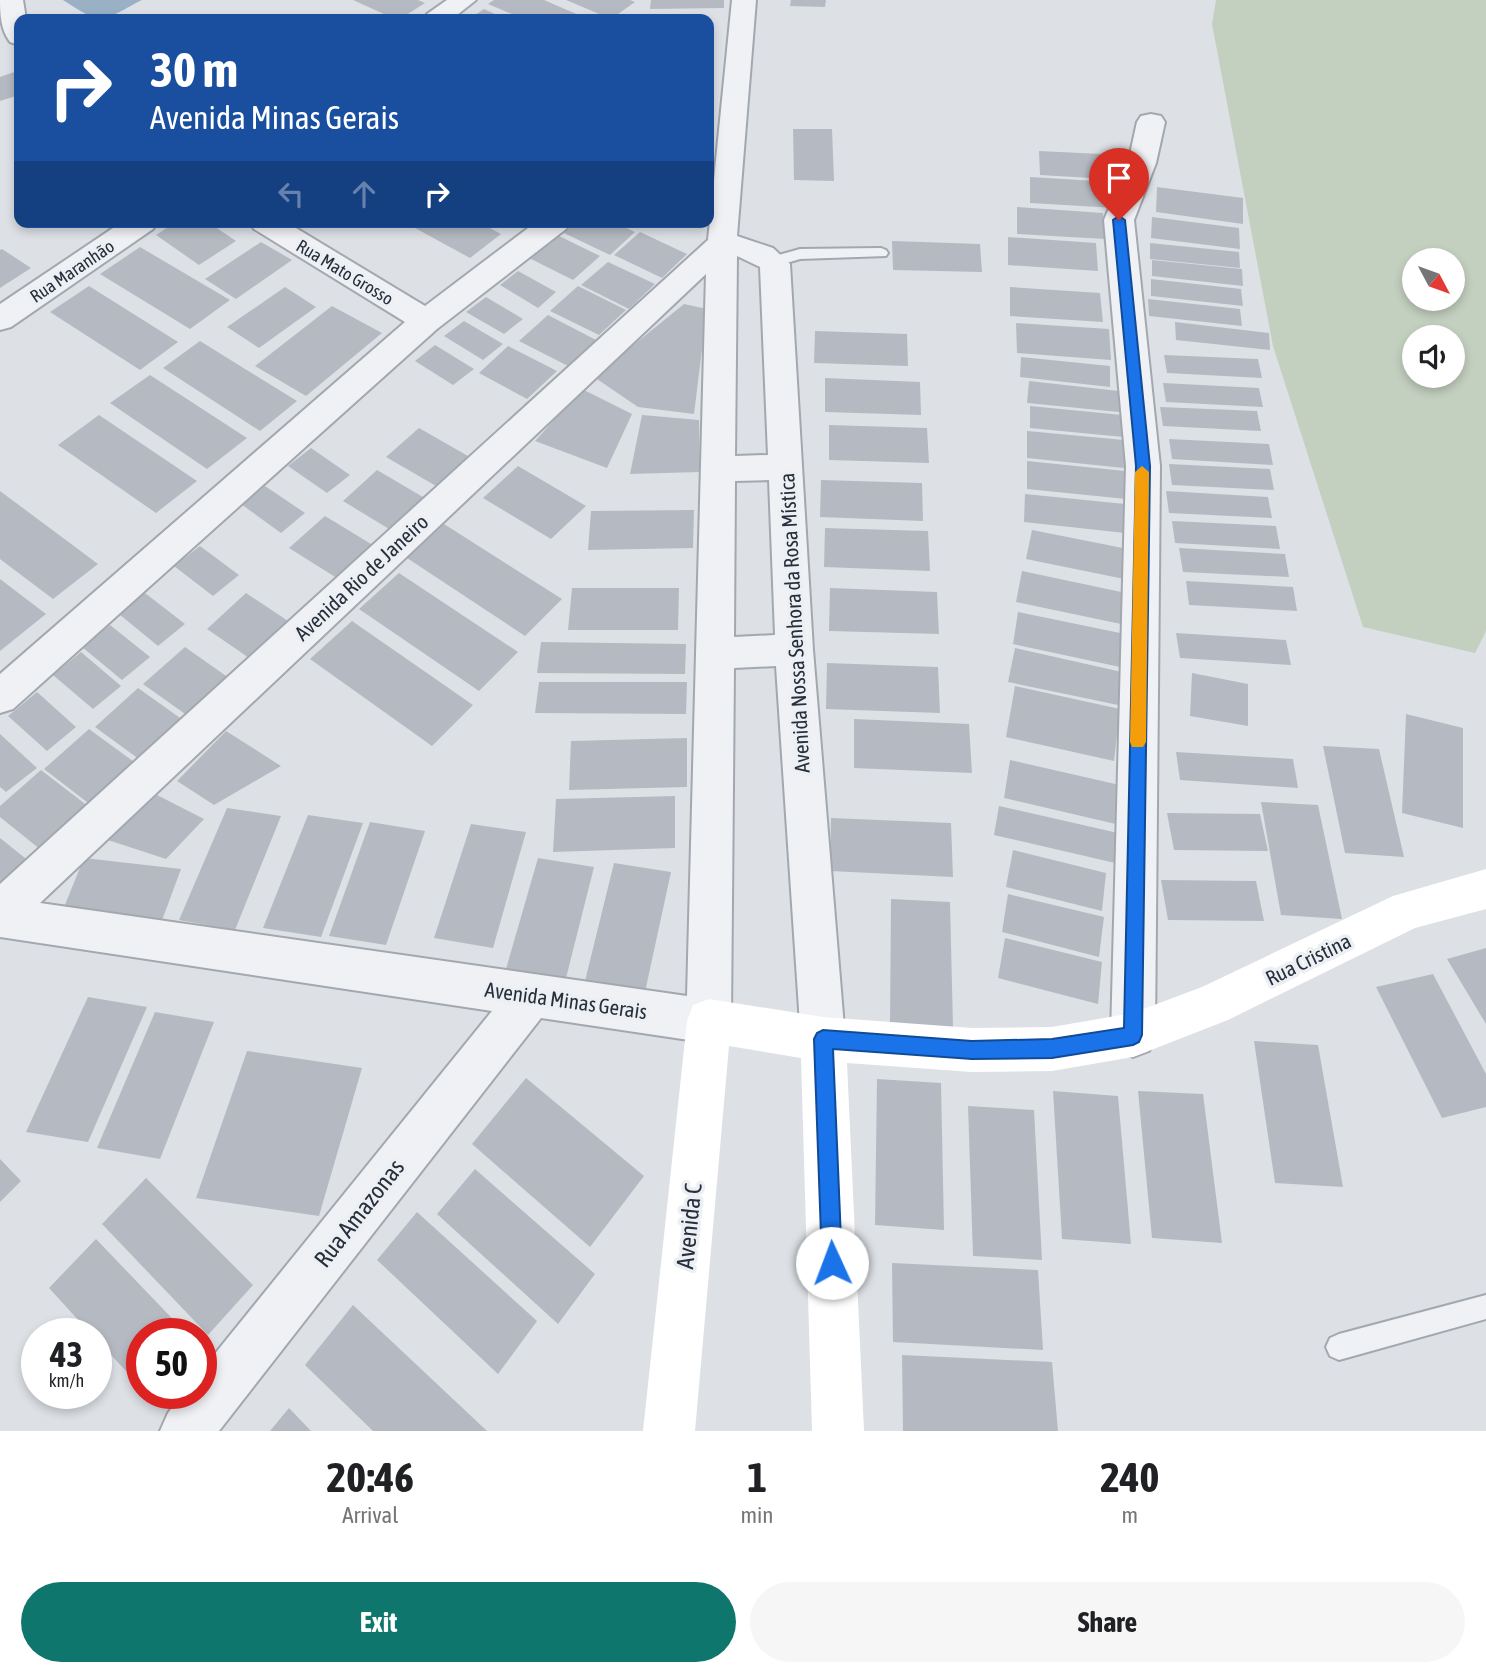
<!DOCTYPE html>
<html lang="en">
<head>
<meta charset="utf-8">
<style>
  body { margin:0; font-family:"Asap Condensed",sans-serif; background:#f6f6f6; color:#202124; height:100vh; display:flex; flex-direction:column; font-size:26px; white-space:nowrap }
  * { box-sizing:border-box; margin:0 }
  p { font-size:23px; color:#757577 }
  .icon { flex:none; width:38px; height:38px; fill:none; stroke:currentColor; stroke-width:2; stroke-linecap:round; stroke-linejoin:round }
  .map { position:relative; height:1431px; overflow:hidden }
  .drawer { display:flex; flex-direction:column; background:#fff; flex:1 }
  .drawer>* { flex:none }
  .banner { position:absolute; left:14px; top:14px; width:700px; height:214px; border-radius:14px; box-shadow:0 4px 10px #0003; background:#1a4fa0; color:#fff; overflow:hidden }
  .needle { width:46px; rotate:131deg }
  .controls { position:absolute; left:1402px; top:248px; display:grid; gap:14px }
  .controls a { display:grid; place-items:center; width:63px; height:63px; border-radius:50%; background:#fff; box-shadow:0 4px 10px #0003; font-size:35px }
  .speed { position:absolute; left:21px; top:1318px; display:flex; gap:14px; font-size:35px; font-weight:700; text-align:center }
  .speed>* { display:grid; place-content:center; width:91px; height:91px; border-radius:50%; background:#fff; box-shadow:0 4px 10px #0003; line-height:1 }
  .speed small { font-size:18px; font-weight:400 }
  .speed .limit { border:10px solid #d22; background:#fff; color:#111 }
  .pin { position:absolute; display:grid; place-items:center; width:60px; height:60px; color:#fff; margin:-72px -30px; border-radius:50% 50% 50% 0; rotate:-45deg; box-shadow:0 0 7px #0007 }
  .pin .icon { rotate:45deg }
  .me { position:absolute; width:77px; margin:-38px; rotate:358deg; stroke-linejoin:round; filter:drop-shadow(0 0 5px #0008) }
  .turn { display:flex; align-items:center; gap:24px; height:147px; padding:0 21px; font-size:32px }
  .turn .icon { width:91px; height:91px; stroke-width:2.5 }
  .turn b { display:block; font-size:49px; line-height:60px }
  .lanes { display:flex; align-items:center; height:66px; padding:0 21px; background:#0003; justify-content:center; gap:35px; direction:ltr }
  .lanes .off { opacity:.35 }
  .eta { display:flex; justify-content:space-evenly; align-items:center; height:119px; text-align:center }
  .eta b { font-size:42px; font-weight:700; line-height:49px }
  .button { display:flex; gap:14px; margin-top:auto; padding:14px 21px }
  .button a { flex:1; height:80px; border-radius:42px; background:#0f766e; color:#fff; font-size:28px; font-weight:700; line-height:80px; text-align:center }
  .button a+a { background:#f6f6f6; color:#202124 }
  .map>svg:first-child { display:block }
  .green { fill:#c3cfbf; fill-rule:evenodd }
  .water { fill:#9ab0c4 }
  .building { fill:#b5bac2 }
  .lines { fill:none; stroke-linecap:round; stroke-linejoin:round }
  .lane-casing { stroke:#a3a8af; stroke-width:4 }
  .street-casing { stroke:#a3a8af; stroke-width:4 }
  .lane { fill:#eff1f5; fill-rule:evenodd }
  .street { fill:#eff1f5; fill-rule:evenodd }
  .secondary { fill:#fff; fill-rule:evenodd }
  .route { fill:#1a73e8; stroke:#114b97; stroke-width:2 }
  .slow { fill:#f59e0b }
  .labels { text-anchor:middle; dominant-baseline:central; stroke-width:7; stroke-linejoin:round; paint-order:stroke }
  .far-street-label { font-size:18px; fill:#282f3b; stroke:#ecf0f4 }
  .street-label { font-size:21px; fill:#282f3b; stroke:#ecf0f4 }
  .near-street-label { font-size:24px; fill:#282f3b; stroke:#ecf0f4 }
</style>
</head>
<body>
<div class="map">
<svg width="1486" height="1431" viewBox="0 0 1486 1431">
  <rect width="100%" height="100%" fill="#dde1e6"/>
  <path class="green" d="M1216,0H1486V631L1475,653L1363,627L1273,346L1212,24ZM1414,261H1452V299H1414ZM1414,338H1452V376H1414Z"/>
  <path class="water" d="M63,0H142C99,22 105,27 63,0Z"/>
  <g class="building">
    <path d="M353,0H418L425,3L400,19H395Z"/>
    <path d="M494,0H544L588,19H524L488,4Z"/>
    <path d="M566,0H630L635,2L611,19Z"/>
    <path d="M651,0H724V8L650,9Z"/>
    <path d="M791,0H826L825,7L790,6Z"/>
    <path d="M484,9L506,19H469Z"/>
    <path d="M17,71L19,95L0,101V77Z"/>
    <path d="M793,129H832L834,181L794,180Z"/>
    <path d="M1039,151L1122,155L1124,180L1040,175Z"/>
    <path d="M1030,177L1114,182L1116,208L1030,203Z"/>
    <path d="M1157,187L1243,198V224L1156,212Z"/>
    <path d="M1017,207L1103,213L1105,239L1017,234Z"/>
    <path d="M1152,217L1239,228L1240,249L1151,238Z"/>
    <path d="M176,222H208L236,241L199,265L156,235Z"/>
    <path d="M404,222H479L501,234L470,258Z"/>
    <path d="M576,222H614L635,232L610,255L564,233Z"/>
    <path d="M640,232L687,254L662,278L614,255Z"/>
    <path d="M555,234L600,256L573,280L527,257Z"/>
    <path d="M1008,237L1096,243L1098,271L1008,265Z"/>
    <path d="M892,241L980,244L982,272L893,270Z"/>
    <path d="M261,242L292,260L236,299L205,279Z"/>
    <path d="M1150,243L1239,252L1240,268L1150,259Z"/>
    <path d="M140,247L230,300L190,329L100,274Z"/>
    <path d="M2,249L31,268L0,288V250Z"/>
    <path d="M1152,260L1242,269L1243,286L1152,276Z"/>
    <path d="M608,262L655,284L629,309L581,285Z"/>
    <path d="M518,271L556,292L538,308L500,285Z"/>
    <path d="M1151,279L1241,289L1243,306L1151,296Z"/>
    <path d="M89,286L178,342L140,370L50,312Z"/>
    <path d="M578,286L626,310L599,335L550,311Z"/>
    <path d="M285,287L316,307L259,348L227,327Z"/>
    <path d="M1010,287L1100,293L1103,322L1010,316Z"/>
    <path d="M486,297L523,319L504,334L466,312Z"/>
    <path d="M1148,299L1240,309L1242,326L1149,316Z"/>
    <path d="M684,304L707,309L694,414L638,407L594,377Z"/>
    <path d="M332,306L382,333L306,396L255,366Z"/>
    <path d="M548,315L596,340L568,366L519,341Z"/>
    <path d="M464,321L503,344L483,360L444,336Z"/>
    <path d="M1175,322L1269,333L1270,350L1176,340Z"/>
    <path d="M1016,323L1109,329L1111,360L1017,353Z"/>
    <path d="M815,331L907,334L908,366L814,363Z"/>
    <path d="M200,341L297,401L260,431L163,368Z"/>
    <path d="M435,345L474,369L453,385L415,361Z"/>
    <path d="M508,346L557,371L527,399L479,373Z"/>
    <path d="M1164,355L1258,359L1262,378L1167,373Z"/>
    <path d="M1021,357L1110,366V387L1020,377Z"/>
    <path d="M150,375L247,438L207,469L110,403Z"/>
    <path d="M825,378L920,382L921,415L825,412Z"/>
    <path d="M1029,381L1119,391V412L1027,403Z"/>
    <path d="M1163,383L1259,388L1263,407L1166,402Z"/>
    <path d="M582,389L632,414L607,468L535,441Z"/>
    <path d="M1030,406L1122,415L1123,437L1030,428Z"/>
    <path d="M1160,407L1257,411L1261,431L1163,426Z"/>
    <path d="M99,415L197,481L156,513L58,445Z"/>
    <path d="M642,415L699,420L700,472L630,474Z"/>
    <path d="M829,425L927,428L929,463L829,460Z"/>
    <path d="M419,428L468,456L436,486L386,457Z"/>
    <path d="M1027,431L1124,440V468L1027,458Z"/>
    <path d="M1169,439L1269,444L1273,465L1172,459Z"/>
    <path d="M311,448L350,475L327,493L288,466Z"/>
    <path d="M1027,461L1125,471L1126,499L1027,489Z"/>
    <path d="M1169,464L1270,469L1274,490L1172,485Z"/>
    <path d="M518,466L586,506L551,539L483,498Z"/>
    <path d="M377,470L428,500L394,532L343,501Z"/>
    <path d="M821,480L922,483L923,521L820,517Z"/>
    <path d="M265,486L305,513L281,533L241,504Z"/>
    <path d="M0,491L98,564L53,599L0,559Z"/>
    <path d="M1166,491L1268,497L1272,518L1169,513Z"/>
    <path d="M1025,494L1125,504V533L1024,522Z"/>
    <path d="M694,510L693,548L588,550L591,511Z"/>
    <path d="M325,516L376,547L340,580L289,548Z"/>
    <path d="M1172,521L1276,526L1280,549L1175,543Z"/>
    <path d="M444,524L562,599L525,636L407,558Z"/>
    <path d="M825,528L928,531L930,571L824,567Z"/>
    <path d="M1032,530L1133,550L1129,580L1026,559Z"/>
    <path d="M200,546L239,575L213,596L174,566Z"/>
    <path d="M1179,548L1285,554L1289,577L1183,572Z"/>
    <path d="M1022,571L1126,593L1121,624L1016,602Z"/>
    <path d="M399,573L518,652L479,691L359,609Z"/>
    <path d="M0,579L46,614L0,651Z"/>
    <path d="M1186,581L1293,587L1297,611L1189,605Z"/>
    <path d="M572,588H679L678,630H568Z"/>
    <path d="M830,588L937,592L939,634L829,631Z"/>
    <path d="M145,593L185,624L158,646L119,614Z"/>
    <path d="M246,593L297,627L258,664L207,629Z"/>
    <path d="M1018,612L1125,634L1120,667L1013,644Z"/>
    <path d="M352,621L473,705L432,746L310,659Z"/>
    <path d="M110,625L150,657L122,680L82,647Z"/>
    <path d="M1176,633L1286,640L1291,665L1180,658Z"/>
    <path d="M541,642L686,644L685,674L537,673Z"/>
    <path d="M185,647L236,683L195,721L143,684Z"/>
    <path d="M1015,648L1122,672L1118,705L1008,682Z"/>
    <path d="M81,652L121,686L93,709L53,675Z"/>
    <path d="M827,663L938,667L940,713L826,709Z"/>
    <path d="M1192,673L1248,684V726L1190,716Z"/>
    <path d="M539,682H687L686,714L535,713Z"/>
    <path d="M1015,686L1120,709L1114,761L1006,737Z"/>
    <path d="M138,688L190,725L147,765L95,727Z"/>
    <path d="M37,692L76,727L47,751L8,716Z"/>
    <path d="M1406,714L1463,728V828L1402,813Z"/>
    <path d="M854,719L969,724L972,773L854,768Z"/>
    <path d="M89,729L141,767L96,809L44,769Z"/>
    <path d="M226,731L281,766L214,805L177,781Z"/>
    <path d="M0,734L37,768L6,792L0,787Z"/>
    <path d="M687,738V787L569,790L571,741Z"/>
    <path d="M1323,746L1379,749L1404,857L1345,853Z"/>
    <path d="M1176,752L1293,759L1298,788L1180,780Z"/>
    <path d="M1010,760L1124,786L1120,825L1004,798Z"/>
    <path d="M41,770L93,810L46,854L0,817V806Z"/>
    <path d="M157,795L204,819L166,859L108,840Z"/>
    <path d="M675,796V848L553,852L556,799Z"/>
    <path d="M1261,802L1318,805L1342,919L1281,915Z"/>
    <path d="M999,806L1118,833L1115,863L994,835Z"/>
    <path d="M227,808L281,816L235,930L179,920Z"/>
    <path d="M1167,813L1260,814L1268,851L1174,850Z"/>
    <path d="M308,815L363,823L321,937L263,928Z"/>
    <path d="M831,818L951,823L953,877L830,871Z"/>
    <path d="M370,822L425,831L386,945L329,936Z"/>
    <path d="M471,824L526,832L493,948L434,938Z"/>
    <path d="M0,838L35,866L0,898Z"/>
    <path d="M1013,850L1106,873L1102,911L1006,887Z"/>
    <path d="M84,858L181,869L161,923L62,912Z"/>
    <path d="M538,858L594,867L564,986L504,976Z"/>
    <path d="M614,863L671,872L645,992L585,981Z"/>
    <path d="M1161,880L1256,881L1264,921L1168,920Z"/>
    <path d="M1008,894L1104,917L1099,957L1002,932Z"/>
    <path d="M891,899L950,902L953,1027L890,1023Z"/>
    <path d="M1005,938L1102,962L1098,1004L998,978Z"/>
    <path d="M1486,948V1024L1447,959Z"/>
    <path d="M1433,974L1486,1074V1107L1442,1118L1376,987Z"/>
    <path d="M88,997L147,1007L88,1142L26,1132Z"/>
    <path d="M155,1012L214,1022L160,1159L97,1148Z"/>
    <path d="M1254,1041L1318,1045L1343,1187L1275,1183Z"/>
    <path d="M247,1051L362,1068L319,1216L196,1198Z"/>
    <path d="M526,1078L644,1176L590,1247L472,1144Z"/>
    <path d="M877,1079L941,1083L944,1230L875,1225Z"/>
    <path d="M1053,1091L1118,1096L1131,1244L1062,1239Z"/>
    <path d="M1138,1091L1203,1094L1222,1243L1152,1238Z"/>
    <path d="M968,1106L1034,1110L1042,1260L973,1256Z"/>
    <path d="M0,1159L21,1181L0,1202Z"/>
    <path d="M475,1169L595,1274L558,1324L437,1214Z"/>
    <path d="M146,1178L253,1285L208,1335L102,1224Z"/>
    <path d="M417,1212L537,1321L498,1374L377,1260Z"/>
    <path d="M96,1239L187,1334H142V1388L96,1339V1334H91L49,1288Z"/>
    <path d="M892,1263L1038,1270L1043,1350L893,1342Z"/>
    <path d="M353,1305L487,1431H373L305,1365Z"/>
    <path d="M902,1355L1052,1362L1058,1431H903Z"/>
    <path d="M146,1393H166L157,1404Z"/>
    <path d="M289,1408L311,1431H270Z"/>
  </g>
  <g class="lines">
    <g class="lane-casing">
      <g id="lane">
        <path d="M881,248L886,250L888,253L886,256L800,259L773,267L766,262L768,258L800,249Z"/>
        <path d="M1486,1295V1319L1339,1360L1330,1356L1326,1347L1330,1338L1339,1334Z"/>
      </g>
    </g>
    <g class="street-casing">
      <g id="street">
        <path d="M0,0H23L26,19H19V45L10,42C1,30 0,15 0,0Z"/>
        <path d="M447,0H476L452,19H424L427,14Z"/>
        <path d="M732,0H756L737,236L773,248L790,264L813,650L845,1039L839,1055L823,1061L807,1055L801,1039L776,666L734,668L731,1021L725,1037L709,1043L541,1018L219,1431H160L168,1413L183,1393H201V1371L492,1011L0,937V884L708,240ZM737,256L760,267L768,455L735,456ZM706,274L687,996L40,903ZM769,480L775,635L734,637L735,481Z"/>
        <path d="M1151,114L1161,116L1165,122L1156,163L1134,220L1160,466L1155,1035L1149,1051L1133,1057L1117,1051L1111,1035L1126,466L1104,220L1128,163L1137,122L1141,116Z"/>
        <path d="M122,222H157L153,229L11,327L0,330V304Z"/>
        <path d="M250,222H286L425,306L536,222H570L566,229L437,329L13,709L0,713V674L405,322L254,229Z"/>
      </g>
    </g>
    <use href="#lane" class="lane"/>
    <use href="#street" class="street"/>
    <path class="secondary" d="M1486,869V909L1415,928L1228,1020L1133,1057L1052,1071L972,1072L847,1063L864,1431H812L801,1058L729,1046L695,1431H643L687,1021L693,1005L709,999L823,1017L972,1028L1052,1027L1133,1013L1202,987L1393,896Z"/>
  </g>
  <path class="route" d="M1119,216L1125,220L1150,466L1142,1035L1139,1042L1133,1045L1052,1058L972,1059L833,1049L842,1263L839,1270L832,1273L825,1270L822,1263L814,1039L817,1033L823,1030L972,1041L1052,1039L1124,1028L1136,466L1113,220Z"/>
  <path class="slow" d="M1142,466L1149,472L1146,742L1143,747H1132L1130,742L1135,472Z"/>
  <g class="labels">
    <g class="far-street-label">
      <text transform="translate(72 271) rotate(-34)">Rua Maranhão</text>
      <text transform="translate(345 272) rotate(31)">Rua Mato Grosso</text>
    </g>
    <g class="street-label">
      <text transform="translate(361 577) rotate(-43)">Avenida Rio de Janeiro</text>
      <text transform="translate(794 623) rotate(-93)">Avenida Nossa Senhora da Rosa Mística</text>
      <text transform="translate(1308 959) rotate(-26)">Rua Cristina</text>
      <text transform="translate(566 1000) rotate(8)">Avenida Minas Gerais</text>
    </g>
    <g class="near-street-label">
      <text transform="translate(359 1213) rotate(-52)">Rua Amazonas</text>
      <text transform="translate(689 1226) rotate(-84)">Avenida C</text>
    </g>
  </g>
</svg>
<div class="controls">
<a><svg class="needle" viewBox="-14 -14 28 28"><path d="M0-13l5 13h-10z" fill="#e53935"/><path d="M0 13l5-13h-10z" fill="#757577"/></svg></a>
<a><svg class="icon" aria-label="sound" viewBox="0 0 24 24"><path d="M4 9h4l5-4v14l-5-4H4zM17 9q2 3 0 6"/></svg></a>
</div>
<div class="speed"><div>43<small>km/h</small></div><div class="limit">50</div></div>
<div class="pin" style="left:1119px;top:220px;background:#d93025"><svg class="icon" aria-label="arrive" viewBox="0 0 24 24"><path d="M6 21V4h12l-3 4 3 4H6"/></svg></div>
<svg class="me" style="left:832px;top:1263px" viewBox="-20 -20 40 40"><circle r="19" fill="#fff"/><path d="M0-13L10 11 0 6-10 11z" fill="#1a73e8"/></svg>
<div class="banner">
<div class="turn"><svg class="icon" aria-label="right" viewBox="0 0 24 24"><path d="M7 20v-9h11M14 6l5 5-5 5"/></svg><div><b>30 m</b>Avenida Minas Gerais</div></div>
<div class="lanes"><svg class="icon off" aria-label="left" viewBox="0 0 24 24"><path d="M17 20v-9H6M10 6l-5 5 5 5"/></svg><svg class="icon off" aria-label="ahead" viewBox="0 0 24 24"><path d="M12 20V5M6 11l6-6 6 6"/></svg><svg class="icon" aria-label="right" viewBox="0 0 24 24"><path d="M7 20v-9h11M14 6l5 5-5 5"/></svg></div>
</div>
</div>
<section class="drawer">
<div class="eta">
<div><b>20:46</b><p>Arrival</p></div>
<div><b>1</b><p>min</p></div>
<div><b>240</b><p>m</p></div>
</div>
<div class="button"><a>Exit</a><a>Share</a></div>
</section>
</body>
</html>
